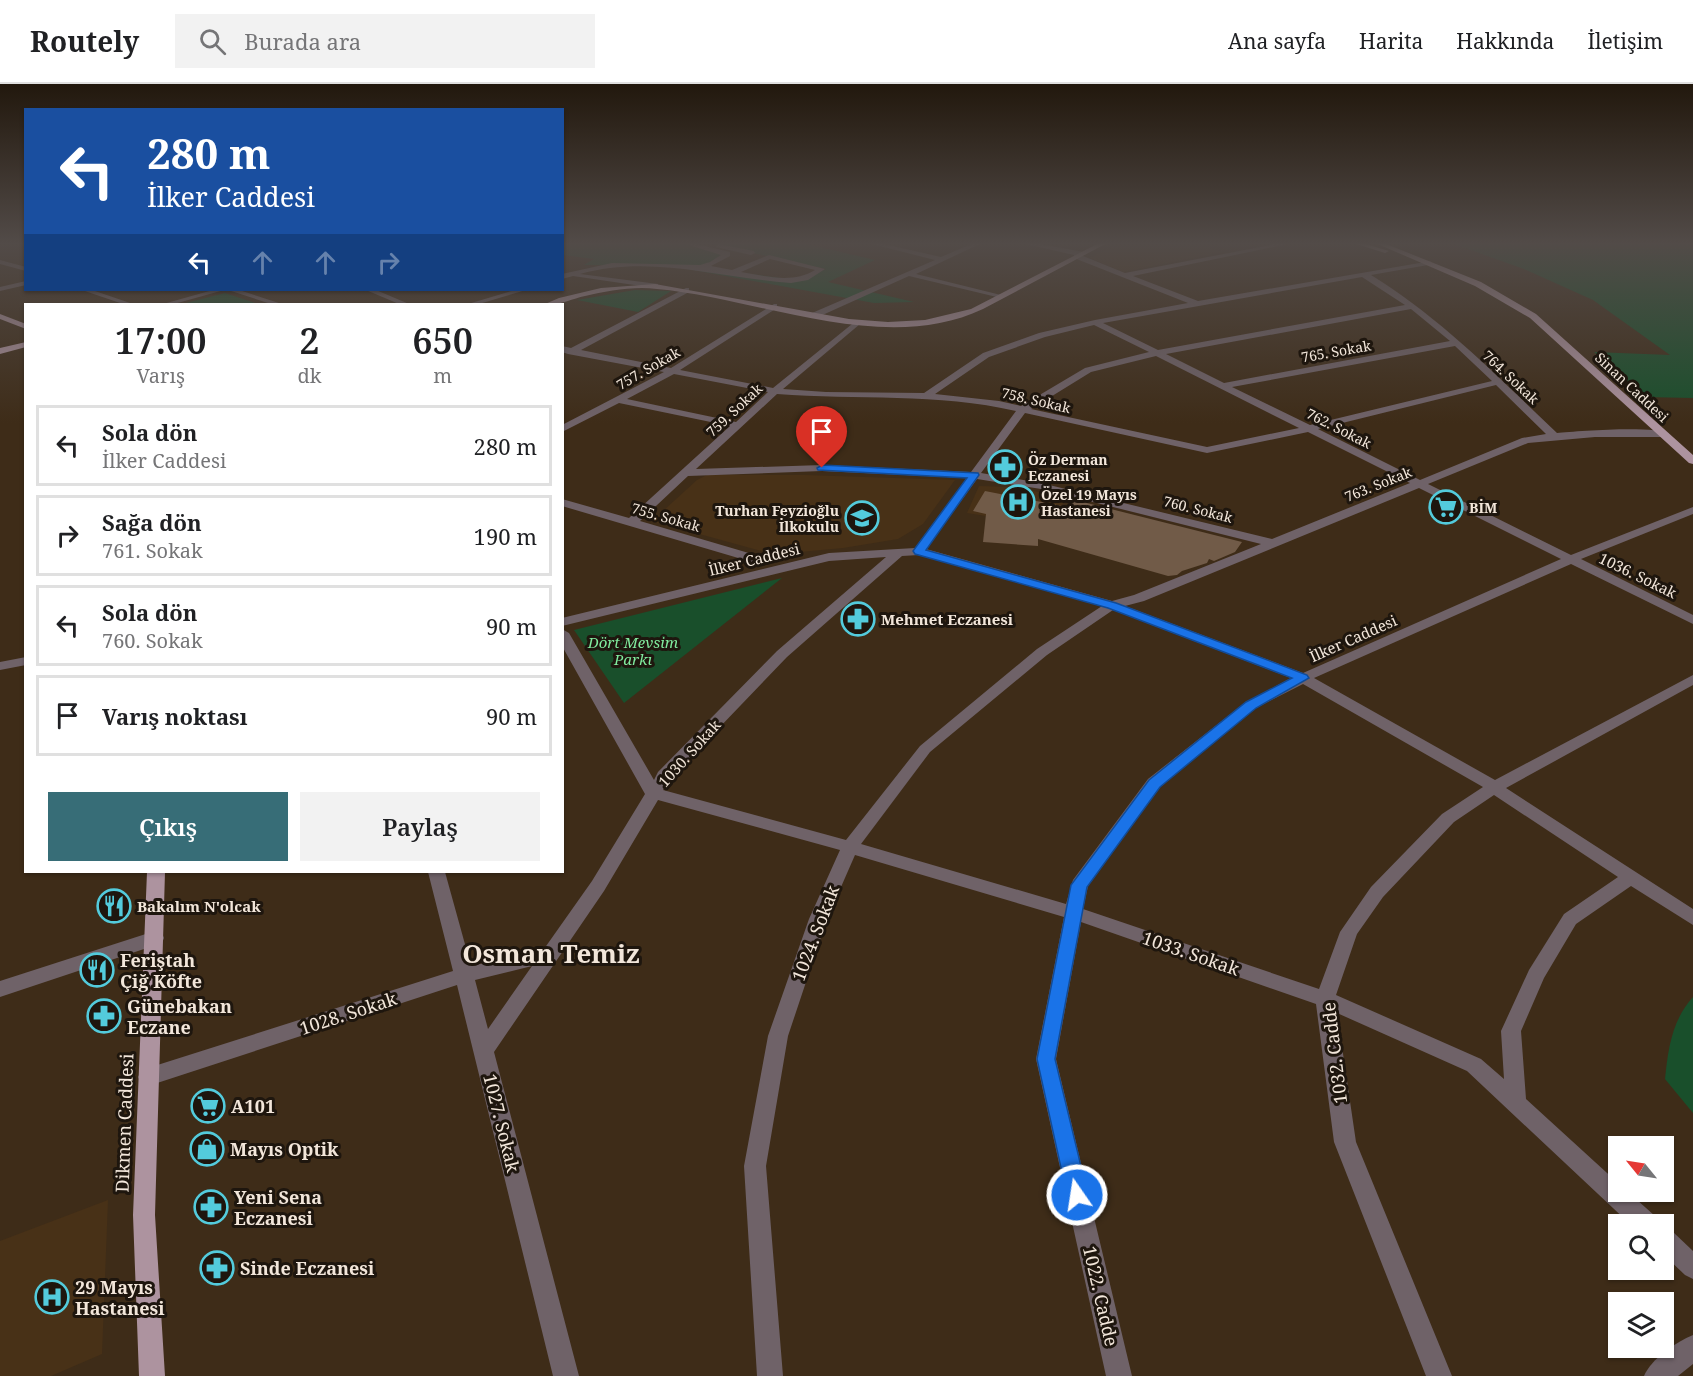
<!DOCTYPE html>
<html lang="tr">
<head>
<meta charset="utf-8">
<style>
  body { margin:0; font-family:"Noto Serif",serif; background:#f2f2f2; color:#202124; height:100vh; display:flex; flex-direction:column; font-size:22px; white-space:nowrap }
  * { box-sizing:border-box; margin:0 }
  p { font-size:20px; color:#757577 }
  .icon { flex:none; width:33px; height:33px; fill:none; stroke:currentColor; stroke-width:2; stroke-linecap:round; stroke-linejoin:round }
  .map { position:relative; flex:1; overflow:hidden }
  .side { position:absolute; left:24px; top:219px; width:540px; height:570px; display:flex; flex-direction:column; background:#fff; border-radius:0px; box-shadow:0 2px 4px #0004 }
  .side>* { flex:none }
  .top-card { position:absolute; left:24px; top:24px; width:540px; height:183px; border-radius:0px; box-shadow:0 2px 4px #0004; background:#1a4fa0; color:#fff; overflow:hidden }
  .needle { width:39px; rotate:300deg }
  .buttons { position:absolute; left:1608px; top:1052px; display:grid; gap:12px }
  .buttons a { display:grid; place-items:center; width:66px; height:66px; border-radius:0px; background:#fff; box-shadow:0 2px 4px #0004; font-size:30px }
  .pin { position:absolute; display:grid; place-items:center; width:51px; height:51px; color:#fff; margin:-62px -26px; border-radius:50% 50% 50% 0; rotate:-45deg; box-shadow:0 0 6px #0007 }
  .pin .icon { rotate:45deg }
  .me { position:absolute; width:66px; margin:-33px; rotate:347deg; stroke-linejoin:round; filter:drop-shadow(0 0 4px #0008) }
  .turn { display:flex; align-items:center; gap:21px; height:126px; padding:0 24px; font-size:27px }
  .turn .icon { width:78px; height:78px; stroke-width:2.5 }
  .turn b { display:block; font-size:42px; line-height:51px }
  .lanes { display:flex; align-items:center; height:57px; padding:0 24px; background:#0003; justify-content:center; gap:30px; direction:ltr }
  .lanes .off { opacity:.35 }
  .eta { display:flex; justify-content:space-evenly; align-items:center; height:102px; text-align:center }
  .eta b { font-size:36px; font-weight:600; line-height:42px }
  .primary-button { display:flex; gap:12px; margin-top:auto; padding:12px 24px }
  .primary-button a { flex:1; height:69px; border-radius:0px; background:#376d77; color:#fff; font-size:24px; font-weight:600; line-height:69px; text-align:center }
  .primary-button a+a { background:#f2f2f2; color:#202124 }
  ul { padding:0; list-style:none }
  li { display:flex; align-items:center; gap:18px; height:81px; margin:0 12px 9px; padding:0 12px; border:3px solid #e0e0e0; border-radius:0px }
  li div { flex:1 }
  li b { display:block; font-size:22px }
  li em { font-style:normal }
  header { display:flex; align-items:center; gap:36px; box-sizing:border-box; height:84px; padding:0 30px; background:#fff; border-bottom:2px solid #e0e0e0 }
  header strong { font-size:28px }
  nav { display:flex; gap:33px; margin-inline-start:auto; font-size:21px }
  .search { width:420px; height:54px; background:#f2f2f2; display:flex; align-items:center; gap:15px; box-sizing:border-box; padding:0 21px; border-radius:0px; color:#757577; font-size:22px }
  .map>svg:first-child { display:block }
  .built { fill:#483117 }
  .green { fill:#194f2b }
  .building { fill:#715b48 }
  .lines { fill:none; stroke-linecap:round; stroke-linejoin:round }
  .minor { fill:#6f6268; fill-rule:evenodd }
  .major { fill:#ad939f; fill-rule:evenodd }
  .route { fill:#1a73e8; stroke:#114b97; stroke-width:1.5 }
  .labels { text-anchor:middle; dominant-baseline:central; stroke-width:6; stroke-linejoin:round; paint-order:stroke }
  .far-street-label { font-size:14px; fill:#f2e6da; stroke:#1e160e }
  .far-poi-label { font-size:14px; font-weight:bold; fill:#f2e6da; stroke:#1e160e; text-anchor:start }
  .street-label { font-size:15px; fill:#f2e6da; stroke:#1e160e }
  .poi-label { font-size:15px; font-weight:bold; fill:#f2e6da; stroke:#1e160e; text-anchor:start }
  .park-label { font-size:15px; font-style:italic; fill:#80eb9e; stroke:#1e160e }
  .near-street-label { font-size:18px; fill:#f2e6da; stroke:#1e160e }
  .near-poi-label { font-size:18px; font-weight:bold; fill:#f2e6da; stroke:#1e160e; text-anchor:start }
  .near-district-label { font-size:26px; font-weight:bold; fill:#f2e6da; stroke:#1e160e }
</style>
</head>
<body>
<header>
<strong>Routely</strong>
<div class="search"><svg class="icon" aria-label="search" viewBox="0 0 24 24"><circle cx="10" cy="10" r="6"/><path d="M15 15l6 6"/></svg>Burada ara</div>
<nav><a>Ana sayfa</a><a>Harita</a><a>Hakkında</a><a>İletişim</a></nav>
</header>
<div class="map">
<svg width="1693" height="1292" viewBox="0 0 1693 1292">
  <rect width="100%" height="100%" fill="#3e2c18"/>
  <g class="built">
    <path d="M1122,158H1194L1222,168L1123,188L1090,174Z"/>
    <path d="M707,391H805L955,396L923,440L898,455L843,464L789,469H769L652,437L697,396Z"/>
    <path d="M979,402L1010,403L1068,413L1052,434L1050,442L967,429Z"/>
    <path d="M108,1116L102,1270L51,1292H0V1157Z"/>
  </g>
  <g class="green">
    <path d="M563,158H691L726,172L699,183L802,197L826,185L702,158H798L875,176L828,198L914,218L874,219L671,182L584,181L594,175L563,171Z"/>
    <path d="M1448,158H1693V314L1644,313L1594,268L1670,271L1593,216L1524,185Z"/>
    <path d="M635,206L671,207L638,228L577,216Z"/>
    <path d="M225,209L258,220H182Z"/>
    <path d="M782,494L624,619L574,546Z"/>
    <path d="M1693,913V1029L1665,995C1668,965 1672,936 1693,913Z"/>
  </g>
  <path class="building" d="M985,407L1067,423L1075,416L1242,458L1235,468L1214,477L1209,475L1207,479L1182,487L1177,491L1168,492L1038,455V462L983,458L986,430L973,427Z"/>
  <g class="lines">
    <g class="minor">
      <path d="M688,158L730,168V172L711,182L732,186L769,171L825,185L808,196L791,199C720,194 650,170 580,190L658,200V204H655L573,192L562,195V190L612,179L700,181L710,178L721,171L692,162ZM770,175L815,186C793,200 765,192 741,188Z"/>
      <path d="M864,158H875L941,173L976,158H984L916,190L1005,212L1001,214L909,192L818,233H812V229L935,176Z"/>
      <path d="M1017,158H1029L1084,168L1083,172L1125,189L1286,158H1298L1133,192L1198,217L1431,177L1428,181L1371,191C1441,234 1498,293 1557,349C1576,347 1657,341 1669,350L1664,353H1595L1528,359L1428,400L1571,471L1693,423V430L1581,475L1693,531V540L1571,480L1314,594L1495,696L1693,591V601L1506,704L1693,825V841L1631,802L1576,840L1544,894L1521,947L1526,1015L1618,1099V1107H1627L1655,1132L1659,1140H1630L1467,987L1337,929L1356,1058L1452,1292H1426L1334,1058L1316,920L1081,838L1056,975L1132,1292H1106L1036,975L1064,833L855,771L827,835L788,952L766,1082L783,1292H757L744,1082L768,952L809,835L840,766L658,716L604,807L494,968L579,1292H553L457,901L148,1002L141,999L138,993L141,987L148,984L453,887L428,788H445L471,882L544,865L592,797L645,710L562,562V545L569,549L654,696L658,688L777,567L886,473L829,477L562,542V534L829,469L915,464L967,394L822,387L688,392L640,437L766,474V480L762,481L562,422V415L629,434L730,342L619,319L562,348V341L664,288L568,270L562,268V262L571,264L686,204H689V208L581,266L671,284L774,220H777V224L680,286L773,304L857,236H860V240L783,305L826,308L924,309L983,269L1039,249L1095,236L1188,219L1074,174V171ZM1362,193L1405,221L1158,266L1103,239ZM1411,225L1450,257L1224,299L1166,270ZM1094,241L1149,268L1085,284L1021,322L999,317L935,310L989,273L1045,253ZM1455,262L1492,297L1310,341L1232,303ZM1156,272L1299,344L1207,363L1031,325L1091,288ZM674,290L768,308L736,338L627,315ZM1496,301L1546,350L1522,354L1420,396L1318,345ZM777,310C857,316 938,309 1016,327L971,388L822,381L696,385ZM1025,329L1207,369L1308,348L1410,399L1272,455L1041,399L981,389ZM977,395L1041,405L1261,460L1134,511L1112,517L926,465ZM1419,404L1561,475L1303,589L1125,522L1144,517ZM919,471L1102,522L1037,565L920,662L846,756L663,706L670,695L787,573L902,472ZM1113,526L1291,594L1246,618L1148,695L1073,796L1066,820L861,760L930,668L1047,571ZM1303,600L1483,703L1442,730L1371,803L1340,848L1319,905L1083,825L1088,802L1160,703L1256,624ZM1494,711L1618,793L1564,830L1529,886L1501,947L1504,995L1481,975L1336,911L1357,850L1383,813L1454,738ZM532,882L488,945L475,896Z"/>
      <path d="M718,160L754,167L755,169L751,171L716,163Z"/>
      <path d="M0,176L26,183V187L0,180Z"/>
      <path d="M26,197V201L0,207V203Z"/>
      <path d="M82,206H92L133,220H123Z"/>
      <path d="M213,206H224L174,220H163Z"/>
      <path d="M228,206H239L282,220H271Z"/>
      <path d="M366,206H376L409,220H399Z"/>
      <path d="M515,206H526L479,220H468Z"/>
      <path d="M26,573V581L0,586V578Z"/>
      <path d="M155,847L162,849L164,854L162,859L0,913V897Z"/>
      <path d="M1664,1144L1672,1147L1693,1167V1195L1685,1191L1664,1171Z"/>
      <path d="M1693,1251V1280L1678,1292H1644C1651,1275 1676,1258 1693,1251Z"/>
    </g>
    <g class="major">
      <path d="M1101,158H1109L983,225C884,272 759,214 657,205C633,202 607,207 585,212C571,215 558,222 545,220L559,214L601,204L655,200L849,235L888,238L925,236L971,225Z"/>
      <path d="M1350,158H1359L1389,167L1385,169Z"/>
      <path d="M1373,158H1381L1481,198L1536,230L1693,371V380L1689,379L1530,234L1475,202Z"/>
      <path d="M0,230L26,240V245L0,235Z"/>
      <path d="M26,258V263L0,270V264Z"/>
      <path d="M147,788H165L155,1131L165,1292H139L133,1131Z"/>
    </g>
  </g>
  <linearGradient id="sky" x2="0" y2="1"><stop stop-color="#22180d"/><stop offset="0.47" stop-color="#524b48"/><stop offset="1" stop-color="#524b48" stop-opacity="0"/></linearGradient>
  <rect width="1693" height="339" fill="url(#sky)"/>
  <path class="route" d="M822,381L978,389L979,391L926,466L1116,519L1307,591L1309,594L1256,624L1160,703L1087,803L1055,975L1088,1111L1085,1118L1077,1120L1070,1118L1067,1111L1037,975L1071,801L1149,696L1246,618L1292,594L1108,524L915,470L913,467L967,394L818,386L817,384Z"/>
  <defs>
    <g id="pharmacy-ring" transform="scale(1.725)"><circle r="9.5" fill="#1e160e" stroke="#53cbdc" stroke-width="1.5"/><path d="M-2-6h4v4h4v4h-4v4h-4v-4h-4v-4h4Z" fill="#53cbdc"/></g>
    <g id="hospital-ring" transform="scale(1.725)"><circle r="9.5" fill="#1e160e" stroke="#53cbdc" stroke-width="1.5"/><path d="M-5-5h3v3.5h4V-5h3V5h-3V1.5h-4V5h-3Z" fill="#53cbdc"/></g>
    <g id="supermarket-ring" transform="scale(1.725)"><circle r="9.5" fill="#1e160e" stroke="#53cbdc" stroke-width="1.5"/><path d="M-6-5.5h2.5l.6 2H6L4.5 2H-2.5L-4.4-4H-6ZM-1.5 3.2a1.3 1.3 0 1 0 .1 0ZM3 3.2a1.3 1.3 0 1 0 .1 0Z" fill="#53cbdc"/></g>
    <g id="school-ring" transform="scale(1.725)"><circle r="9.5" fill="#1e160e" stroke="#53cbdc" stroke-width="1.5"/><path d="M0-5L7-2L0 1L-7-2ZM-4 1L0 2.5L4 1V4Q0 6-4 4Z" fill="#53cbdc"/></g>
    <g id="restaurant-ring" transform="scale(1.725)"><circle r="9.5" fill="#1e160e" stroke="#53cbdc" stroke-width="1.5"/><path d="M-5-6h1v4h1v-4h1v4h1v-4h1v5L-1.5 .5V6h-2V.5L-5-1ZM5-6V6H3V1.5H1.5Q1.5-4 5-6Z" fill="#53cbdc"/></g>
    <g id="shop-ring" transform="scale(1.725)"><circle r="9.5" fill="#1e160e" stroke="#53cbdc" stroke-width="1.5"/><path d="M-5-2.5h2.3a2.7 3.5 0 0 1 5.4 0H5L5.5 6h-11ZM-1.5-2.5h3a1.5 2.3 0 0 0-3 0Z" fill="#53cbdc"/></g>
  </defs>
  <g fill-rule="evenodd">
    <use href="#pharmacy-ring" x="1005" y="383"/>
    <use href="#hospital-ring" x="1018" y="418"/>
    <use href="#supermarket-ring" x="1446" y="423"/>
    <use href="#school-ring" x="862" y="434"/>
    <use href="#pharmacy-ring" x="858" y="535"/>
    <use href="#restaurant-ring" x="114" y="822"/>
    <use href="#restaurant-ring" x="97" y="886"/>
    <use href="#pharmacy-ring" x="104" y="932"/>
    <use href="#supermarket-ring" x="208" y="1022"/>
    <use href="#shop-ring" x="207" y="1065"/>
    <use href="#pharmacy-ring" x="211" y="1123"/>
    <use href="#pharmacy-ring" x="217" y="1184"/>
    <use href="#hospital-ring" x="52" y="1213"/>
  </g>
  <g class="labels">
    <g class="far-street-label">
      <text transform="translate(1336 267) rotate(-10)">765. Sokak</text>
      <text transform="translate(648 284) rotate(-30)">757. Sokak</text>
      <text transform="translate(1511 293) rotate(43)">764. Sokak</text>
      <text transform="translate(1632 303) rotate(43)">Sinan Caddesi</text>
      <text transform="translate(1036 316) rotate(13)">758. Sokak</text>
      <text transform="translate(734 326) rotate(-43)">759. Sokak</text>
      <text transform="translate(1339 344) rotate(27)">762. Sokak</text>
      <text transform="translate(1378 400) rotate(-22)">763. Sokak</text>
      <text transform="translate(1198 425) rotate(14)">760. Sokak</text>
      <text transform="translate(666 433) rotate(16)">755. Sokak</text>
    </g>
    <g class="far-poi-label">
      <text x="1028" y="375">Öz Derman<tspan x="1028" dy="16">Eczanesi</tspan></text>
      <text x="1041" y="410">Özel 19 Mayıs<tspan x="1041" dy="16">Hastanesi</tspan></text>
      <text x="1469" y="423">BİM</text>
      <text x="839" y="426" text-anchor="end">Turhan Feyzioğlu<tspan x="839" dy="16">İlkokulu</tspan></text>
    </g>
    <g class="street-label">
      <text transform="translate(754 475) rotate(-14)">İlker Caddesi</text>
      <text transform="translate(1638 491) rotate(26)">1036. Sokak</text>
      <text transform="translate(1353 554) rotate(-24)">İlker Caddesi</text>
      <text transform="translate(689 669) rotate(-48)">1030. Sokak</text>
    </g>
    <g class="poi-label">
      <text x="881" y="535">Mehmet Eczanesi</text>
      <text x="137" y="822">Bakalım N'olcak</text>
    </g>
    <g class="park-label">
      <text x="633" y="558">Dört Mevsim<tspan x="633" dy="17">Parkı</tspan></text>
    </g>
    <g class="near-street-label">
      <text transform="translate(815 849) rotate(-69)">1024. Sokak</text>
      <text transform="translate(1191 869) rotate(19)">1033. Sokak</text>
      <text transform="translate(348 929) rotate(-18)">1028. Sokak</text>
      <text transform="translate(1334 969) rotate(-97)">1032. Cadde</text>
      <text transform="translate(124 1039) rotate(-88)">Dikmen Caddesi</text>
      <text transform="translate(502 1039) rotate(76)">1027. Sokak</text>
      <text transform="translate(1101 1212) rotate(77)">1022. Cadde</text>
    </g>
    <g class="near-poi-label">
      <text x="120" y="876">Feriştah<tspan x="120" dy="21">Çiğ Köfte</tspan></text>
      <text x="127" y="922">Günebakan<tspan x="127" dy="21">Eczane</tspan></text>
      <text x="231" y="1022">A101</text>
      <text x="230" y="1065">Mayıs Optik</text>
      <text x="234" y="1113">Yeni Sena<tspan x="234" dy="21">Eczanesi</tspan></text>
      <text x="240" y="1184">Sinde Eczanesi</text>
      <text x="75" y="1203">29 Mayıs<tspan x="75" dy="21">Hastanesi</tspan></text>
    </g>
    <g class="near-district-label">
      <text x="551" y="869">Osman Temiz</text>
    </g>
  </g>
</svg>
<div class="buttons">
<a><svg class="needle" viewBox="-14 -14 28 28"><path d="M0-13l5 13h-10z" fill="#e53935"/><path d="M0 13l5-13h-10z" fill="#757577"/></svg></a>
<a><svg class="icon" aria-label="search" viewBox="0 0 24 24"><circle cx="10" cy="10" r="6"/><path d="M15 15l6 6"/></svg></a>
<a><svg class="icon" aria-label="layers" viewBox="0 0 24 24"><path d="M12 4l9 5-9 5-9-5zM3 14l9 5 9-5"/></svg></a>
</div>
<div class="pin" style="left:822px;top:384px;background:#d93025"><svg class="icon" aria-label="arrive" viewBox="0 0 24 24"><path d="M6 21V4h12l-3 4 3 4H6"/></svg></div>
<svg class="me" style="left:1077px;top:1111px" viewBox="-20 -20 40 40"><circle r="17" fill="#1a73e8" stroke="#fff" stroke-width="3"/><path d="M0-11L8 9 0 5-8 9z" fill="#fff"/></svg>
<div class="top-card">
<div class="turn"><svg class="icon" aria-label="left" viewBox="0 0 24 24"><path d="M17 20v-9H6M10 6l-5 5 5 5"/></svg><div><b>280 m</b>İlker Caddesi</div></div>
<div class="lanes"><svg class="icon" aria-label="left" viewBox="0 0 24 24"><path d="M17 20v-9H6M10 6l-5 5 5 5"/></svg><svg class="icon off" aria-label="ahead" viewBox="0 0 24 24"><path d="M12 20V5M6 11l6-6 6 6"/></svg><svg class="icon off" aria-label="ahead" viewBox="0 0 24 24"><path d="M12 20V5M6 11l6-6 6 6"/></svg><svg class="icon off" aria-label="right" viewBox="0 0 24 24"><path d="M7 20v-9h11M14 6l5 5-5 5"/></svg></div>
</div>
<section class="side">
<div class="eta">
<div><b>17:00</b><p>Varış</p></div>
<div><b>2</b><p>dk</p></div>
<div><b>650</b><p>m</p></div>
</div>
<ul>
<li><svg class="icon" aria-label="left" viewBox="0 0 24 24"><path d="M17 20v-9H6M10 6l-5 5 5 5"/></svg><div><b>Sola dön</b><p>İlker Caddesi</p></div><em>280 m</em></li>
<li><svg class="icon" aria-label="right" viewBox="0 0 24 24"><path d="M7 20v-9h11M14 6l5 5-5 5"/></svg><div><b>Sağa dön</b><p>761. Sokak</p></div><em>190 m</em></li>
<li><svg class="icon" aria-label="left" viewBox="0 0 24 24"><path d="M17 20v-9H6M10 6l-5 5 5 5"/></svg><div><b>Sola dön</b><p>760. Sokak</p></div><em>90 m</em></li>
<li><svg class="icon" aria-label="arrive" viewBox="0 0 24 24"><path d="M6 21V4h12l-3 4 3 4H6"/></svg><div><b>Varış noktası</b></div><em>90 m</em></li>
</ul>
<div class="primary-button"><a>Çıkış</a><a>Paylaş</a></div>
</section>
</div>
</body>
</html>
